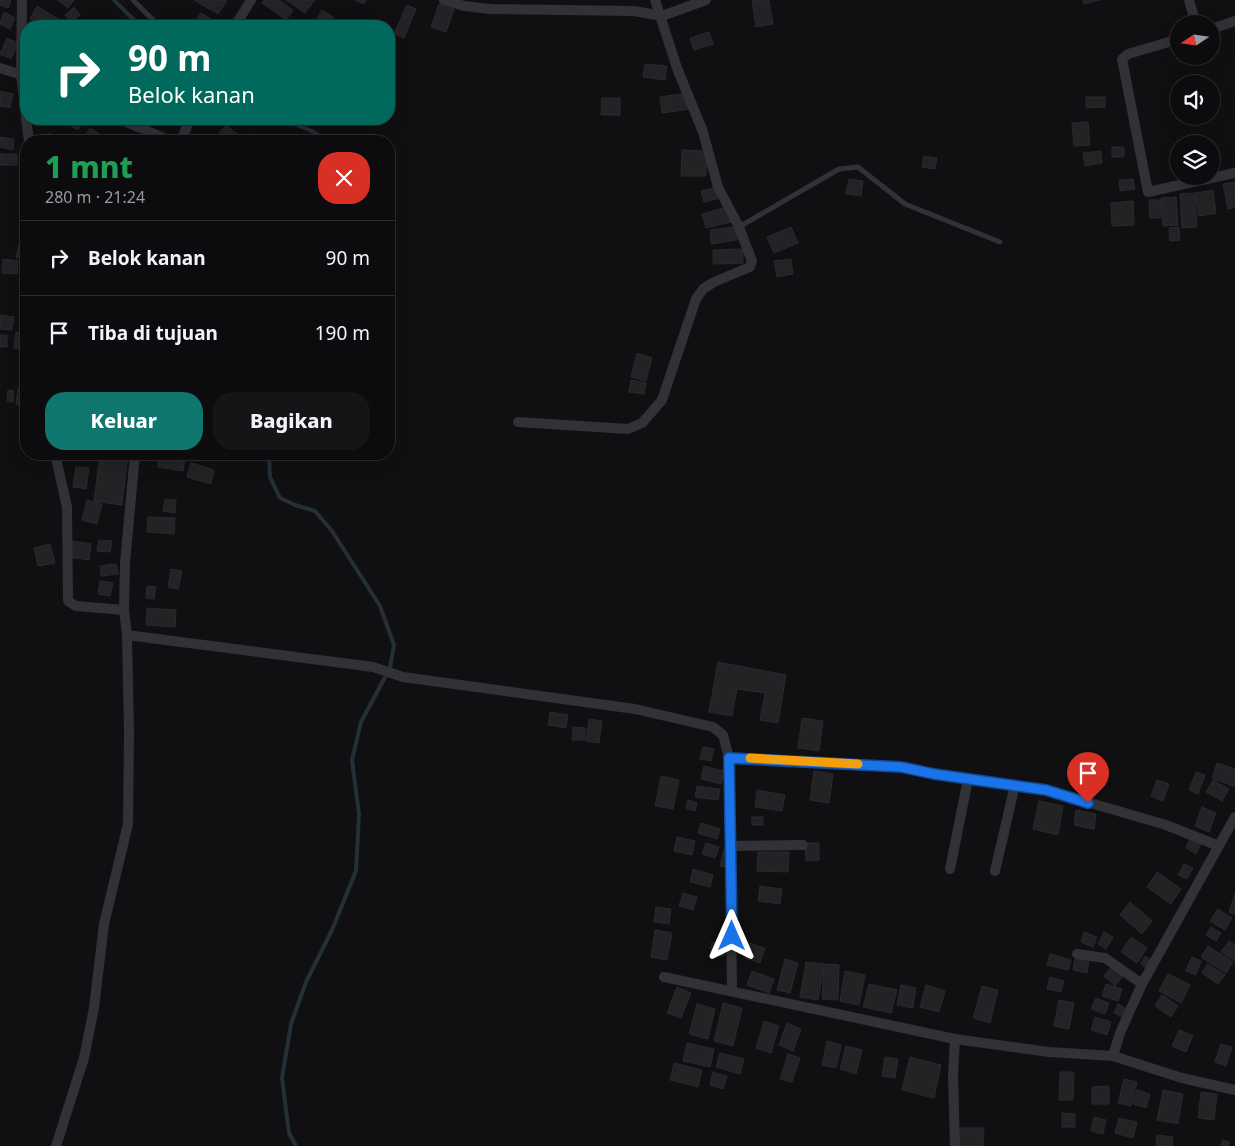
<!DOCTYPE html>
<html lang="id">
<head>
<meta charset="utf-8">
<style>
  body { margin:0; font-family:"Noto Sans",sans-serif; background:#151517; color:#f1f3f6; height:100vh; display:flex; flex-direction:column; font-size:19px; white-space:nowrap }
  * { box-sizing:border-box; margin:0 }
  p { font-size:16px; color:#9a9b9e }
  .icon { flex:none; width:28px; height:28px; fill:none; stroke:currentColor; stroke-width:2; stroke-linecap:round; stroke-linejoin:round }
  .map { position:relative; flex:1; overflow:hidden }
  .sheet { position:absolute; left:20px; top:135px; width:375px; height:325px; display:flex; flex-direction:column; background:#0c0c0e; border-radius:20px; box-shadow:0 5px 20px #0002,0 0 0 1px #2c2c2e }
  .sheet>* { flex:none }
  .guide { position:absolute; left:20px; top:20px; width:375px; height:105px; border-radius:20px; box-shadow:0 5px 20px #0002,0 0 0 1px #2c2c2e; background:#00695c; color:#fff; overflow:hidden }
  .needle { width:32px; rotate:257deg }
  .fabs { position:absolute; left:1170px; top:15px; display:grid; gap:10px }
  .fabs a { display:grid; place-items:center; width:50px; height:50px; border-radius:50%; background:#0c0c0e; box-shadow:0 5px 20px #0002,0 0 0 1px #2c2c2e; font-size:25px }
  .pin { position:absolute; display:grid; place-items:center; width:42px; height:42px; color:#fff; margin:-51px -21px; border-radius:50% 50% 50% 0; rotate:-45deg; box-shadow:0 0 5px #0007 }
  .pin .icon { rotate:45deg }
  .me { position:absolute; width:55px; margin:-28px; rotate:0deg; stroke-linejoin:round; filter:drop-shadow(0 0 4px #0008) }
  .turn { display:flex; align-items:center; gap:18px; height:105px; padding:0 25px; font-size:22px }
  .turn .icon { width:65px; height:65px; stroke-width:2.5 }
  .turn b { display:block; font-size:35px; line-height:42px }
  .round { display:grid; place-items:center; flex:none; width:52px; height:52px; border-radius:20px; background:#151517 }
  .headline { display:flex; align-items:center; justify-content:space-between; height:85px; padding:0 25px }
  h1 { font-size:30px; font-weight:800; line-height:38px; color:#1e9e55 }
  .button { display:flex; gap:10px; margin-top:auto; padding:10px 25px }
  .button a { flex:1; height:58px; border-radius:20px; background:#0f766e; color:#fff; font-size:20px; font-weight:800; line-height:58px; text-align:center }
  .button a+a { background:#151517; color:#f1f3f6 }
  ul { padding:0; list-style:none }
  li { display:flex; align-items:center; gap:15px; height:75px; padding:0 25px; border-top:1px solid #2c2c2e }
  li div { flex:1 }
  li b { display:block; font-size:19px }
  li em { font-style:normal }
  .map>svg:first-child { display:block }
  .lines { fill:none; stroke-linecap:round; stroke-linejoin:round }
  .stream { stroke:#252f36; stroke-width:4 }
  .building { fill:#232326; stroke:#2a2a2e }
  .lane { stroke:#313237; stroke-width:5 }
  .street { stroke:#313237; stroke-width:10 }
  .route-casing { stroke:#114b97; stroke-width:12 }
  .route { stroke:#1a73e8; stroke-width:9 }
  .slow { stroke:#f59e0b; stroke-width:9 }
</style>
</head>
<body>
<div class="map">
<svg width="1235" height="1146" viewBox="0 0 1235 1146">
  <rect width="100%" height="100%" fill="#101012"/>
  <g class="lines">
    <g class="stream">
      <path d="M114,0L140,26"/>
      <path d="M281,119L312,131L327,141"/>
      <path d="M269,454L270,477L280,498L295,505L315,511L332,531L380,606L394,645L390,668L361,722L352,760L359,814L356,871L332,930L306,982L291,1024L282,1078L289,1133L296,1146"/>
    </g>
  </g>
  <g class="building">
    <path d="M0,0H11L8,8L0,5Z"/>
    <path d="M58,0H74L68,8Z"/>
    <path d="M194,0H227L218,14Z"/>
    <path d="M264,0H279L293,10L286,20L262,3Z"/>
    <path d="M286,0H315L305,13Z"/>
    <path d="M355,0H366L364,4Z"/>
    <path d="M752,0H769L773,24L756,27Z"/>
    <path d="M1083,0H1100L1084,4Z"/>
    <path d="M439,4L454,9L446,32L431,27Z"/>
    <path d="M407,5L416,9L404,38L394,34Z"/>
    <path d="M37,6L58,19L54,26H43L30,19Z"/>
    <path d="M74,7L80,15L71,22L65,15Z"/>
    <path d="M322,10L333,17L327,26H313Z"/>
    <path d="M4,12L15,18L10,29L0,24Z"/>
    <path d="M201,13L214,21L211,26H192Z"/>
    <path d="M256,21L263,26H252Z"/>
    <path d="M709,32L713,44L694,50L690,38Z"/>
    <path d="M7,38L18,43L11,59L0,54Z"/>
    <path d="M645,64L667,66L665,80L643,77Z"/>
    <path d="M0,91L13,94L10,108L0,106Z"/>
    <path d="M688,93L690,109L662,113L660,97Z"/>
    <path d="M1086,97H1105V107L1086,108Z"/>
    <path d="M602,98H620V115H601Z"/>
    <path d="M69,119H85L78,130L66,123Z"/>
    <path d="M1088,122L1090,145L1074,146L1072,123Z"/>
    <path d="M226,125L244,140L243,141H225L218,135Z"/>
    <path d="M90,128L103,136L99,141H82Z"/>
    <path d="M48,133L67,140V141H45Z"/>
    <path d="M253,134L264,141H248Z"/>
    <path d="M102,136L114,141H100Z"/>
    <path d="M0,137L14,139L13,150L0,147Z"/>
    <rect x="1112" y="147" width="12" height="10"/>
    <path d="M682,150L707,151L706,176H681Z"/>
    <path d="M1101,151L1102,163L1085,166L1083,153Z"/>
    <rect x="0" y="154" width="17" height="11"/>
    <path d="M924,156L937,158L935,169L922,167Z"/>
    <path d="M849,179L863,181L861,196L846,194Z"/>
    <path d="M1133,179L1135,189L1120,191L1119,180Z"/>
    <path d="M1235,182V207L1228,209L1223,184Z"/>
    <path d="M717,187L720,198L704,202L701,191Z"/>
    <path d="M1213,190L1216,213L1199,216L1195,193Z"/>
    <path d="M1195,193L1197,227L1182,228L1180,194Z"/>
    <path d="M1176,197L1178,225L1163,226L1161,198Z"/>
    <path d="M1149,200H1160L1161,218H1150Z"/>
    <path d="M1133,201L1134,225L1112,226L1111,203Z"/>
    <path d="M727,207L731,222L706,228L702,214Z"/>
    <path d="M735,227L737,240L711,244L710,230Z"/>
    <path d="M791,227L798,243L774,253L767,237Z"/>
    <path d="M1179,227L1180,240L1170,241L1169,228Z"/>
    <path d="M19,244L26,246V259L16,257Z"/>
    <path d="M743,249V263L713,264V250Z"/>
    <path d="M3,259L18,261L17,274L2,273Z"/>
    <path d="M791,259L793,274L777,277L774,261Z"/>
    <path d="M0,315L14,317L12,330L0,329Z"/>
    <path d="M22,315L26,316V327L19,325Z"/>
    <path d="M16,332L26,333V350L14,348Z"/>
    <rect x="0" y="335" width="7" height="12"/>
    <path d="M637,353L652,358L646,381L631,377Z"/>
    <path d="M631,380L646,383L644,394L629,392Z"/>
    <path d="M18,388L25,389L23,405L16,404Z"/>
    <path d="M8,390L14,391L13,402L7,401Z"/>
    <path d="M100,454H128L122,505L94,501Z"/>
    <path d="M160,454H186L183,471L158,467Z"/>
    <path d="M191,463L214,470L211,484L187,477Z"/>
    <path d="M76,467L89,468L86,489L73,487Z"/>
    <path d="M165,499L176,500L175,513L163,511Z"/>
    <path d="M87,500L102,504L97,524L82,520Z"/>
    <path d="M148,517L175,518L174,534L147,532Z"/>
    <path d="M99,540L112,541L110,552L97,551Z"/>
    <path d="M72,541L91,544L89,560L70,557Z"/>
    <path d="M50,544L55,563L38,566L34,548Z"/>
    <path d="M116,564L118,574L101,576L100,566Z"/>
    <path d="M171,569L182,571L178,589L168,587Z"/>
    <path d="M100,581L113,583L110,596L98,594Z"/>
    <path d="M147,586L156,587L154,599L146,598Z"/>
    <path d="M147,608L176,610L175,627L146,625Z"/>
    <path d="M718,662L786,675L778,723L760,720L765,693L737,689L732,716L709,712Z"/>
    <path d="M550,712L568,715L566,728L548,725Z"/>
    <path d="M802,718L823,721L819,751L798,748Z"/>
    <path d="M589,719L602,721L599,743L586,741Z"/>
    <path d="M573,727L585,728V740H572Z"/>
    <path d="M703,747L714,749L711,761L700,759Z"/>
    <path d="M1217,763L1235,769V787L1212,778Z"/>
    <path d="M704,766L724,771L721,784L701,779Z"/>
    <path d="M814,771L833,774L829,803L810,800Z"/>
    <path d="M1196,772L1205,775L1198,794L1189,790Z"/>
    <path d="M661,776L679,780L673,809L655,806Z"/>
    <path d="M1157,780L1169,784L1163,801L1151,796Z"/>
    <path d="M1213,780L1229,789L1222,801L1206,792Z"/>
    <path d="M697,786L720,789L718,800L695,797Z"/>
    <path d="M757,790L785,795L782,811L755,807Z"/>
    <path d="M688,800L697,803L695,811L686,808Z"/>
    <path d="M1039,801L1063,806L1058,835L1033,829Z"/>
    <path d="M1202,807L1216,813L1209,832L1195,826Z"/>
    <path d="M1076,810L1096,814L1094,829L1074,825Z"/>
    <rect x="752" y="817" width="11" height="8"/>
    <path d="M701,823L720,829L717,839L698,833Z"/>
    <path d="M677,837L695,841L692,855L674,851Z"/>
    <path d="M1191,837L1202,842L1196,854L1186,848Z"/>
    <path d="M706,843L719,847L715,858L702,854Z"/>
    <path d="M805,843H819V860L806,861Z"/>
    <path d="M724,849L730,850L727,867L720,866Z"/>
    <path d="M758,852H789L788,872L757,871Z"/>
    <path d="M1184,864L1193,868L1187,879L1178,875Z"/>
    <path d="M693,869L713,875L710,887L690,882Z"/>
    <path d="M1157,872L1181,889L1171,904L1147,887Z"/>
    <path d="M760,886L782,889L780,904L758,901Z"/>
    <path d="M683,893L697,897L693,910L679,906Z"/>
    <path d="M1235,894V914L1229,912Z"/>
    <path d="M1130,902L1152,921L1142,934L1120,915Z"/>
    <path d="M656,907L671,909L669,924L654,922Z"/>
    <path d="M1218,909L1232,918L1225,930L1210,921Z"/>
    <path d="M1211,927L1221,933L1216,941L1206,935Z"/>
    <path d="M655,930L672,933L667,960L651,957Z"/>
    <path d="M1084,932L1097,937L1093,947L1081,942Z"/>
    <path d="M1104,932L1113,937L1106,949L1098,944Z"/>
    <path d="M1131,937L1147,948L1137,963L1121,952Z"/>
    <path d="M1229,941L1235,945V961L1221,952Z"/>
    <path d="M712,942L725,944L724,956L710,954Z"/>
    <path d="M749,943L765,948L760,963L745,958Z"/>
    <path d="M1208,946L1233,962L1226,973L1201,957Z"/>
    <path d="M1050,954L1071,960L1068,970L1047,965Z"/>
    <path d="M1145,956L1153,961L1148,969L1141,964Z"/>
    <path d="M1192,957L1201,961L1196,975L1186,971Z"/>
    <path d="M785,959L798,963L790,993L777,990Z"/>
    <path d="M1075,959L1089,962L1087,973L1073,970Z"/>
    <path d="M806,962L824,964L818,1000L800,997Z"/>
    <path d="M824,964L839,965L838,1000L822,999Z"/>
    <path d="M1208,964L1225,975L1218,984L1202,973Z"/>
    <path d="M1111,967L1123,976L1115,986L1104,976Z"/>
    <path d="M752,971L774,979L769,993L747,985Z"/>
    <path d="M845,971L865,975L859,1005L840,1001Z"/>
    <path d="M1168,974L1190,985L1181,1003L1159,991Z"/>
    <path d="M1050,977L1064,981L1061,992L1047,989Z"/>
    <path d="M869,984L897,990L891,1013L863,1007Z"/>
    <path d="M1106,984L1122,989L1118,1001L1102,996Z"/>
    <path d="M901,985L916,988L913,1008L897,1005Z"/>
    <path d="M926,985L945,991L939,1012L920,1007Z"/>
    <path d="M982,986L998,990L990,1023L973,1018Z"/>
    <path d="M677,987L691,993L681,1018L667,1013Z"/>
    <path d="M1162,995L1178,1006L1171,1017L1155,1006Z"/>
    <path d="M1096,998L1109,1003L1105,1014L1091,1009Z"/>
    <path d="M1059,1000L1074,1003L1069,1029L1054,1026Z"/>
    <path d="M723,1003L742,1008L733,1046L714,1041Z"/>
    <path d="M697,1004L715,1009L708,1039L689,1034Z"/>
    <path d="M1118,1004L1127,1009L1123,1017L1114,1013Z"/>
    <path d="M1095,1017L1111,1022L1107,1035L1091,1030Z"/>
    <path d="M764,1021L779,1026L771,1053L756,1048Z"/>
    <path d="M787,1023L801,1029L793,1051L779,1045Z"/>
    <path d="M1179,1030L1193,1036L1186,1052L1172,1046Z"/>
    <path d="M827,1041L841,1045L836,1068L822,1065Z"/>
    <path d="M687,1043L714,1049L710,1067L683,1061Z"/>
    <path d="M1221,1044L1232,1047L1226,1066L1215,1062Z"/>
    <path d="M846,1046L862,1050L856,1074L840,1069Z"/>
    <path d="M720,1053L744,1059L740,1074L716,1067Z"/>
    <path d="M788,1054L800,1058L792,1082L780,1079Z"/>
    <path d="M885,1057L898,1059L895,1078L882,1076Z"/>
    <path d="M910,1057L941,1065L934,1098L902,1090Z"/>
    <path d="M674,1063L702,1070L698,1087L670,1080Z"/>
    <path d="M713,1072L727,1076L723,1089L710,1085Z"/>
    <path d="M1060,1072H1074L1073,1100H1059Z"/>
    <path d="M1124,1079L1137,1082L1131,1106L1118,1103Z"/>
    <path d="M1109,1086V1104H1092V1087Z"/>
    <path d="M1137,1090L1150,1094L1146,1108L1133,1104Z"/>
    <path d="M1163,1090L1183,1094L1178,1124L1157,1120Z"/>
    <path d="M1201,1092L1217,1094L1214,1120L1198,1118Z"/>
    <path d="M1062,1113L1075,1114V1127H1062Z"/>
    <path d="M1094,1117L1106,1120L1103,1134L1091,1131Z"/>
    <path d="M1119,1118L1137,1122L1133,1138L1115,1133Z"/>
    <path d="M960,1128H984L983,1146H959Z"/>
    <path d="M1157,1135L1173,1137L1172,1146H1156Z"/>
    <path d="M1223,1140L1230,1142L1228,1146H1221Z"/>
  </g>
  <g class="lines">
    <g class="lane">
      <path d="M133,0L159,26"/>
      <path d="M739,227L839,169L858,167L905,204L1000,242"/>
    </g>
    <g class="street">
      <path d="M22,0L21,74L26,117"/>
      <path d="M444,0L464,6L490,9L634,11L662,16L706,0"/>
      <path d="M1189,0L1196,24"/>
      <path d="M235,26L251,0"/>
      <path d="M1211,29L1235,21"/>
      <path d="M1179,39L1128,54L1122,59L1148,192L1235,173"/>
      <path d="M0,68L25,76"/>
      <path d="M26,119L29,141"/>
      <path d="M119,119L171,141"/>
      <path d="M181,141L190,119"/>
      <path d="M518,422L628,429L642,423L662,400L696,299L703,289L714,282L750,267L752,261L739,227L718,187L703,132L677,68L655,0"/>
      <path d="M55,454L67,507L68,601L76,606L124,610"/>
      <path d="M127,635L373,667L403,677L635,709L713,727L723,735L729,758L901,767L934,774L1046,790L1166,825L1219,846"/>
      <path d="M729,758L732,990"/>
      <path d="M732,846L803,845"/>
      <path d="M950,869L968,779"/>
      <path d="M995,871L1015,785"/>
      <path d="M1077,954L1105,958L1142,984"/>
      <path d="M664,977L955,1039L1049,1052L1113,1056L1182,1078L1235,1090"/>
      <path d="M1113,1056L1120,1033L1142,984L1235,817"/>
      <path d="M56,1146L84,1058L94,1008L104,924L128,824L129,731L127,635L124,610L125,563L135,454"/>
      <path d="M955,1146L953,1075L955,1039"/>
    </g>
  </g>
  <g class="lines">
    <g class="route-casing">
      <path id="route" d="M732,936L729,758L901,767L934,774L1046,790L1088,803"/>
    </g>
    <use href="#route" class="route"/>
    <path class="slow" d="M750,758L858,764"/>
  </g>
</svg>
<div class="fabs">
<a><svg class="needle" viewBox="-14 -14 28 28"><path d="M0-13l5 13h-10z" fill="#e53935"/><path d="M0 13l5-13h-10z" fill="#9a9b9e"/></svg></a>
<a><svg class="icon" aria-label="sound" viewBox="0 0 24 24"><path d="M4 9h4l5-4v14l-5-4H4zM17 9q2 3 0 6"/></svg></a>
<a><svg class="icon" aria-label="layers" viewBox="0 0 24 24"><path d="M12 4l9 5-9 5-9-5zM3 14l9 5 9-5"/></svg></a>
</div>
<div class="pin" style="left:1088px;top:803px;background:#d93025"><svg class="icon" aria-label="arrive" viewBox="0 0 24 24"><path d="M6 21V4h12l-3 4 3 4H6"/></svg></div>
<svg class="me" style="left:732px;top:936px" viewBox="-20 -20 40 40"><path d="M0-17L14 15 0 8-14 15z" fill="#1a73e8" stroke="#fff" stroke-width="4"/></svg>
<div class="guide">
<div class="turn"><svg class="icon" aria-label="right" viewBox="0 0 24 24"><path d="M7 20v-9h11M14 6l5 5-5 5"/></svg><div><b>90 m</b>Belok kanan</div></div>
</div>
<section class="sheet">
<div class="headline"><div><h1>1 mnt</h1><p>280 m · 21:24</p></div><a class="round" style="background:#d93025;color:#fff"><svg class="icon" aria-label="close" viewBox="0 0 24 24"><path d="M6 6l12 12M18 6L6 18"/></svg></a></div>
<ul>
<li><svg class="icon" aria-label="right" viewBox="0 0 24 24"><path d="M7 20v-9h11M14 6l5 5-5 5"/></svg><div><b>Belok kanan</b></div><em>90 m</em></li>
<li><svg class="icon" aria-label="arrive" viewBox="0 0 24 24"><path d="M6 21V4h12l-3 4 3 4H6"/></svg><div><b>Tiba di tujuan</b></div><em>190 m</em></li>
</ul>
<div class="button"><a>Keluar</a><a>Bagikan</a></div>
</section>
</div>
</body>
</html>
